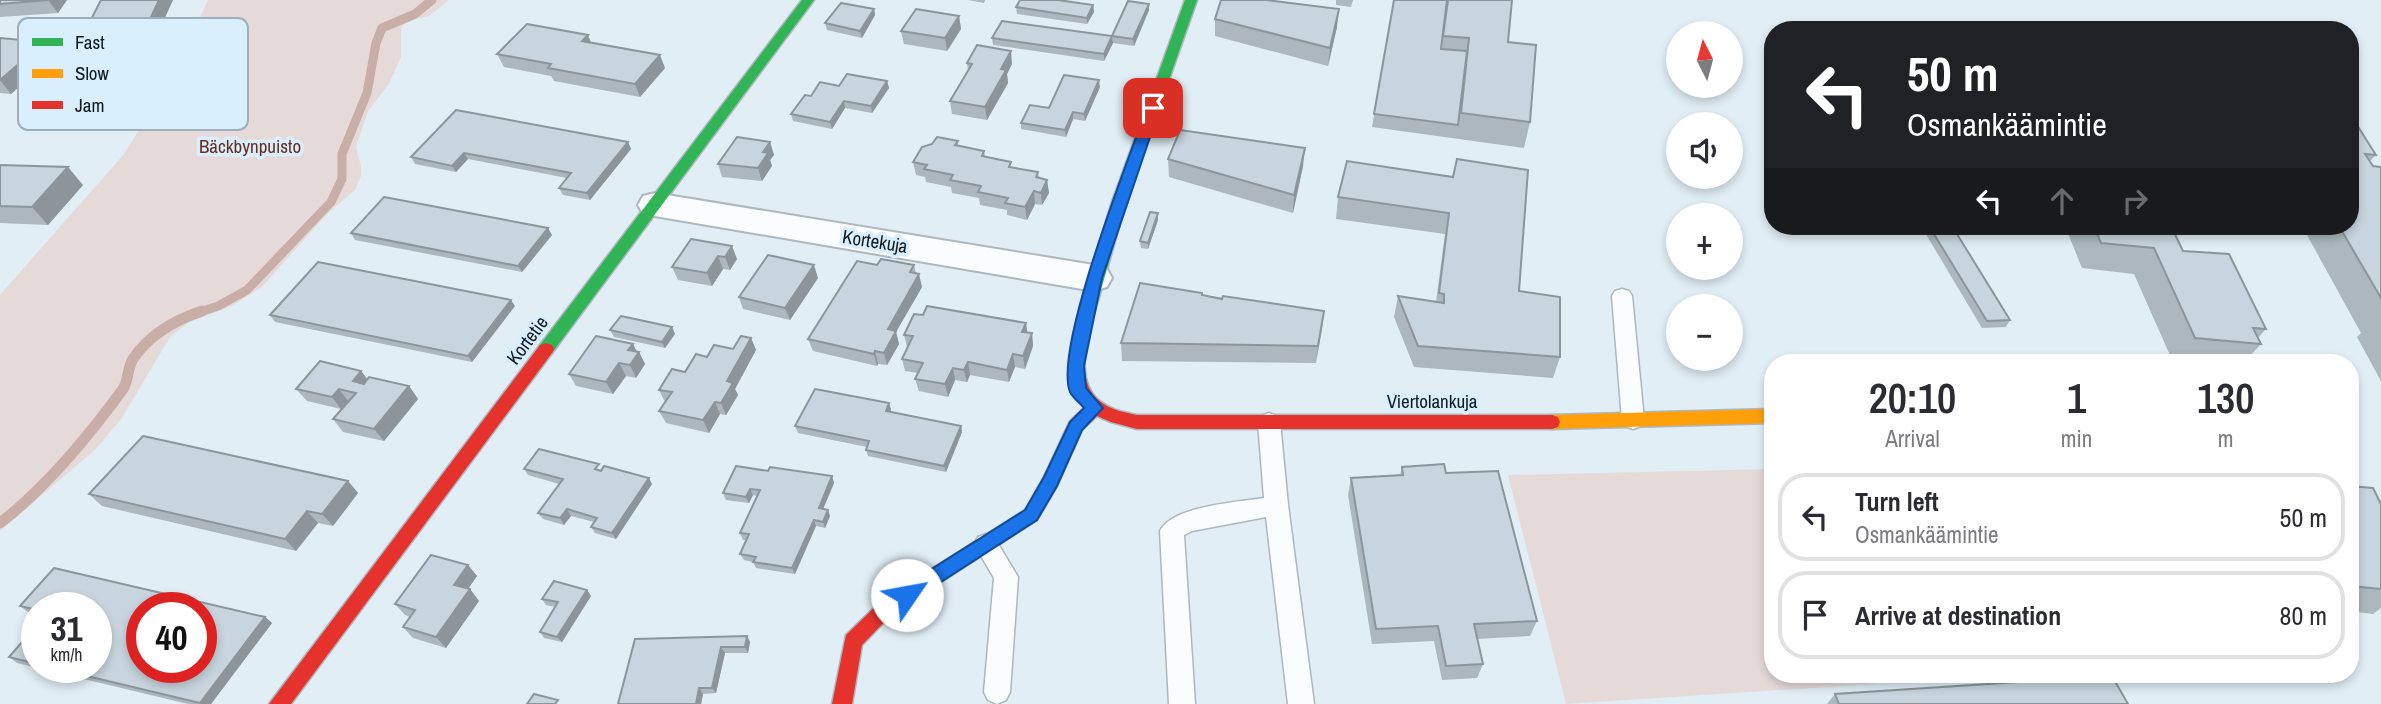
<!DOCTYPE html>
<html lang="en">
<head>
<meta charset="utf-8">
<style>
  body { margin:0; font-family:"Archivo Narrow",sans-serif; background:#f2f2f3; color:#2b2b33; height:100vh; display:flex; flex-direction:column; font-size:26px; white-space:nowrap }
  * { box-sizing:border-box; margin:0 }
  p { font-size:23px; color:#7c7c81 }
  .icon { flex:none; width:38px; height:38px; fill:none; stroke:currentColor; stroke-width:2; stroke-linecap:round; stroke-linejoin:round }
  .map { position:relative; flex:1; overflow:hidden }
  .sheet { position:absolute; left:1764px; top:354px; width:595px; height:329px; display:flex; flex-direction:column; background:#fff; border-radius:28px; box-shadow:0 4px 10px #0003 }
  .sheet>* { flex:none }
  .hud { position:absolute; left:1764px; top:21px; width:595px; height:214px; border-radius:28px; box-shadow:0 4px 10px #0003; background:#202124; color:#fff; overflow:hidden }
  .needle { width:46px; rotate:354deg }
  .fabs { position:absolute; left:1666px; top:21px; display:grid; gap:14px }
  .fabs a { display:grid; place-items:center; width:77px; height:77px; border-radius:50%; background:#fff; box-shadow:0 4px 10px #0003; font-size:35px }
  .speed { position:absolute; left:21px; top:592px; display:flex; gap:14px; font-size:35px; font-weight:700; text-align:center }
  .speed>* { display:grid; place-content:center; width:91px; height:91px; border-radius:50%; background:#fff; box-shadow:0 4px 10px #0003; line-height:1 }
  .speed small { font-size:18px; font-weight:400 }
  .speed .limit { border:10px solid #d22; background:#fff; color:#111 }
  .pin { position:absolute; display:grid; place-items:center; width:60px; height:60px; color:#fff; margin:-30px; border-radius:14px; box-shadow:0 4px 10px #0006 }
  .me { position:absolute; width:77px; margin:-38px; rotate:57deg; stroke-linejoin:round; filter:drop-shadow(0 0 5px #0008) }
  .turn { display:flex; align-items:center; gap:24px; height:147px; padding:0 28px; font-size:32px }
  .turn .icon { width:91px; height:91px; stroke-width:2.5 }
  .turn b { display:block; font-size:49px; line-height:60px }
  .lanes { display:flex; align-items:center; height:66px; padding:0 28px; background:#0003; justify-content:center; gap:35px; direction:ltr }
  .lanes .off { opacity:.35 }
  .eta { display:flex; justify-content:space-evenly; align-items:center; height:119px; text-align:center }
  .eta b { font-size:42px; font-weight:600; line-height:49px }
  ul { padding:0; list-style:none }
  li { display:flex; align-items:center; gap:21px; height:88px; margin:0 14px 10px; padding:0 14px; border:4px solid #e1e1e2; border-radius:28px }
  li div { flex:1 }
  li b { display:block; font-size:26px }
  li em { font-style:normal }
  .map>svg:first-child { display:block }
  .green { fill:#e6dad9 }
  .lines { fill:none; stroke-linecap:round; stroke-linejoin:round }
  .stream-far1 { stroke:#c9aea8; stroke-width:9 }
  .stream { stroke:#c9aea8; stroke-width:11 }
  .lane-casing { stroke:#adb7bd; stroke-width:3 }
  .street-casing { stroke:#adb7bd; stroke-width:4 }
  .fast-casing { stroke:#adb7bd; stroke-width:3 }
  .slow-casing { stroke:#adb7bd; stroke-width:3 }
  .jam-casing { stroke:#adb7bd; stroke-width:3 }
  .lane { fill:#fafcfe; fill-rule:evenodd }
  .street { fill:#fafcfe; fill-rule:evenodd }
  .fast { fill:#30b455; fill-rule:evenodd }
  .slow { fill:#ff9f0a; fill-rule:evenodd }
  .jam { fill:#e5322d; fill-rule:evenodd }
  .wall { fill:#acb7bf; fill-rule:evenodd }
  .shaded-wall { fill:#8c959b }
  .building { fill:#c8d5de; stroke:#8c959b; stroke-width:2; fill-rule:evenodd }
  .route { fill:#1a73e8; stroke:#114b97; stroke-width:2 }
  .labels { text-anchor:middle; dominant-baseline:central; stroke-width:7; stroke-linejoin:round; paint-order:stroke }
  .park-label { font-size:19px; fill:#692e20; stroke:#d9effe }
  .street-label { font-size:19px; fill:#11191e; stroke:#d9effe }
  .key { fill:#d9effe; stroke:#9dafbb; stroke-width:2 }
  .key-label { font-size:19px; fill:#11191e }
</style>
</head>
<body>
<div class="map">
<svg width="2381" height="704" viewBox="0 0 2381 704">
  <rect width="100%" height="100%" fill="#e1eef6"/>
  <g class="green">
    <path d="M208,0H449L429,16L412,20L403,25L401,30V57L389,84L368,111L356,147L361,166V176L355,190L326,215L262,287L232,306L189,322L170,337L122,418L96,449L0,531V295L124,154L177,69Z"/>
    <path d="M1773,469V674H1931L1935,680L1566,704L1508,475Z"/>
  </g>
  <g class="lines">
    <path class="stream-far1" d="M197,313L218,306L247,290L331,202L342,179V154L367,93L376,43L382,28L415,14L432,0"/>
    <path class="stream" d="M0,523C47,487 88,437 123,389C129,380 127,368 133,359C149,335 175,320 202,311"/>
    <g class="lane-casing">
      <g id="lane">
        <path d="M1622,289L1629,291L1632,296L1644,420L1641,426L1633,429L1625,426L1622,420L1612,296L1615,291Z"/>
        <path d="M1269,413L1277,416L1280,422L1288,505L1314,704H1288L1266,517L1192,531L1184,535L1195,704H1169L1160,531C1172,506 1238,502 1264,498L1258,422L1261,416Z"/>
        <path d="M986,534L994,537L1018,577L1010,692L1006,700L997,704L988,700L984,692L994,578L974,544L978,537Z"/>
      </g>
    </g>
    <g class="street-casing">
      <path id="street" d="M655,193L1094,265L1107,269L1112,278L1107,287L1094,291L643,214L638,205L643,196Z"/>
    </g>
    <g class="fast-casing">
      <g id="fast">
        <path d="M802,0H814L552,353H540L538,349L540,345Z"/>
        <path d="M1185,0H1197L1126,202L1099,297L1096,301H1086L1083,297L1112,202Z"/>
      </g>
    </g>
    <g class="slow-casing">
      <path id="slow" d="M1773,409V423L1552,429L1546,427L1544,422L1546,417L1552,415Z"/>
    </g>
    <g class="jam-casing">
      <g id="jam">
        <path d="M1091,291L1099,297C1091,326 1070,380 1101,402C1111,410 1124,412 1137,415H1552L1558,417L1560,422L1558,427L1552,429H1137L1111,422L1097,416L1082,430L1057,486L1037,520L893,613L862,645L852,704H832L846,635L881,601L1025,510L1044,477L1070,421L1085,407C1058,375 1074,333 1083,297Z"/>
        <path d="M546,343L552,345L554,349L552,353L291,704H269L540,345Z"/>
      </g>
    </g>
    <use href="#lane" class="lane"/>
    <use href="#street" class="street"/>
    <use href="#fast" class="fast"/>
    <use href="#slow" class="slow"/>
    <use href="#jam" class="jam"/>
  </g>
  <g class="wall">
    <path d="M0,0H67L58,13L0,17Z"/>
    <path d="M968,0H985L984,3Z"/>
    <path d="M1336,0H1353L1351,7L1336,5Z"/>
    <path d="M1394,0L1508,42L1530,122L1524,148L1372,127Z"/>
    <path d="M1149,4V10L1134,46L1113,43L1112,36Z"/>
    <path d="M1093,5L1094,12L1087,24L1017,14L1016,7Z"/>
    <path d="M874,9L875,15L862,38L827,30L825,23Z"/>
    <path d="M959,16L961,29L947,51L904,44L901,31Z"/>
    <path d="M1215,19L1337,27L1328,66L1215,36Z"/>
    <path d="M1112,36L1113,43L1104,61L993,45L992,38Z"/>
    <path d="M0,38L44,42L54,55L11,94L0,93Z"/>
    <path d="M591,42L665,68L640,97L554,81L551,76L504,67L497,54Z"/>
    <path d="M967,63L1012,64L1007,74L1008,83L987,120L952,114L950,101L968,70Z"/>
    <path d="M887,81L889,88L872,113L845,108L832,129L793,121L791,114L811,96L839,86Z"/>
    <path d="M1100,87L1085,121L1073,119L1066,137L1021,129V123L1049,108Z"/>
    <path d="M456,110L628,142L631,149L590,200L563,195L559,188L567,178L468,159L456,172L415,164L411,157Z"/>
    <path d="M2350,114L2376,155L2370,161L2373,166L2381,167V381L2357,337L2361,333L2302,226H2350Z"/>
    <path d="M958,141V146L984,151L985,156L1012,167L1038,172L1039,178L1047,180L1049,193L1042,205L1035,204L1027,220L1007,215V210L980,205L979,198L952,193L951,187L926,182L925,177L916,175L913,162Z"/>
    <path d="M770,142L774,155L770,160L772,166L762,181L722,177L718,164Z"/>
    <path d="M1168,159L1303,166L1293,213L1169,177Z"/>
    <path d="M0,165L83,185L48,225L0,223Z"/>
    <path d="M1453,177L1519,291L1560,357L1553,378L1414,367L1394,317L1398,296L1436,302L1445,234L1336,219L1338,197Z"/>
    <path d="M1158,220L1148,249L1141,248L1140,241Z"/>
    <path d="M1921,226H1952L2010,320L2006,327L1982,328Z"/>
    <path d="M2065,226H2171L2183,251L2266,329L2258,338L2261,344L2244,362H2173L2134,274L2082,268Z"/>
    <path d="M351,233L552,235L522,272L355,240Z"/>
    <path d="M691,239L737,259L730,270L723,269L712,286L678,280L672,267Z"/>
    <path d="M877,265H914L916,273L922,287L896,332L899,344L887,365L878,364L877,366L813,351L808,339Z"/>
    <path d="M818,278L790,320L743,309L739,297Z"/>
    <path d="M1202,295L1324,311L1316,363L1122,361L1121,343Z"/>
    <path d="M515,306L472,362L275,322L270,315Z"/>
    <path d="M672,327L675,334L665,348L614,337L610,330Z"/>
    <path d="M1027,333H1032L1033,346L1025,369L1015,367L1009,382L970,375L967,382L955,380L948,397L919,391L915,379L918,373L905,371L902,359L907,347L904,335Z"/>
    <path d="M751,338L756,350L735,389L738,395L726,415L720,414L709,433L666,423L659,411L665,402L659,390L707,357L733,349Z"/>
    <path d="M633,344L636,351L639,352L645,364L636,378L626,376L613,394L576,386L569,374Z"/>
    <path d="M361,371L367,379L409,386L418,399L384,441L343,432L333,419L341,409L307,401L296,389Z"/>
    <path d="M889,403L891,410L890,412L961,426L962,432L946,472L868,456L866,450L867,447L798,433L795,426Z"/>
    <path d="M1402,467L1446,473L1537,621L1530,636L1477,639L1483,664L1477,678L1442,680L1434,641L1372,644L1348,495L1351,478L1400,476Z"/>
    <path d="M524,469L602,470L652,484L616,539L595,533L591,527L594,522L571,516L564,525L543,519L538,513L559,484L528,475Z"/>
    <path d="M768,471L832,476L834,483L823,509L830,516L825,528L816,526L795,574L756,568L753,562L744,560L740,554L747,540H743L740,533L758,496L753,495L749,503L726,500L723,493Z"/>
    <path d="M348,481L358,493L333,526L318,523L296,551L102,506L89,494Z"/>
    <path d="M2350,486L2381,504V608L2373,614L2350,611Z"/>
    <path d="M468,565L477,576L468,589H470L479,601L446,648L413,638L403,627L410,617L405,615L395,604Z"/>
    <path d="M54,568L265,617L272,623L211,704H188L17,663L9,657L37,625V667H96V607H37V614L28,612L20,606ZM142,607H201V667H142Z"/>
    <path d="M587,590L591,596L562,642L544,638L540,632L555,607L546,605L542,599Z"/>
    <path d="M747,636L750,642L748,653H725L716,693L703,694L701,704H618L635,639Z"/>
    <path d="M1835,694L2128,704H1827Z"/>
  </g>
  <g class="shaded-wall">
    <path d="M48,0H67L58,13Z"/>
    <path d="M159,0H173L138,78L74,87L63,74Z"/>
    <path d="M1149,4V10L1134,46L1133,39Z"/>
    <path d="M1093,5L1094,12L1087,24V18Z"/>
    <path d="M874,9L875,15L862,38L860,31Z"/>
    <path d="M1339,9L1337,27L1328,66L1330,48Z"/>
    <path d="M959,16L961,29L947,51L945,38Z"/>
    <path d="M588,35L593,48L582,41Z"/>
    <path d="M1112,36L1113,43L1104,61V54Z"/>
    <path d="M44,42L54,55L11,94L0,80Z"/>
    <path d="M1011,51L1012,64L1007,74L1008,83L987,120L985,107L1001,69Z"/>
    <path d="M660,55L665,68L640,97L635,84Z"/>
    <path d="M1099,80L1100,87L1085,121L1084,114Z"/>
    <path d="M887,81L889,88L872,113L871,106Z"/>
    <path d="M844,101L845,108L832,129L830,122Z"/>
    <path d="M1073,112V119L1066,137L1065,130Z"/>
    <path d="M628,142L631,149L590,200L587,193Z"/>
    <path d="M770,142L774,155L770,160L772,166L762,181L758,168L763,152Z"/>
    <path d="M1305,148L1303,166L1293,213L1294,195Z"/>
    <path d="M464,153L468,159L456,172L452,166Z"/>
    <path d="M68,167L83,185L48,225L32,207Z"/>
    <path d="M1047,180L1049,193L1042,205L1041,193Z"/>
    <path d="M1034,191L1035,204L1027,220L1025,207Z"/>
    <path d="M1158,213V220L1148,249V243Z"/>
    <path d="M548,228L552,235L522,272L518,266Z"/>
    <path d="M732,246L737,259L730,270L725,257Z"/>
    <path d="M718,256L723,269L712,286L707,273Z"/>
    <path d="M814,265L818,278L790,320L785,308Z"/>
    <path d="M919,274L922,287L896,332L899,344L887,365L884,353L888,329Z"/>
    <path d="M511,300L515,306L472,362L468,356Z"/>
    <path d="M1324,311L1322,328L1316,363L1318,346Z"/>
    <path d="M1026,323L1028,336L1022,332Z"/>
    <path d="M672,327L675,334L665,348L662,342Z"/>
    <path d="M1032,333L1033,346L1025,369L1023,356Z"/>
    <path d="M751,338L756,350L735,389L738,395L726,415L721,403L727,381Z"/>
    <path d="M633,344L638,354L639,352L645,364L636,378L630,365L628,350Z"/>
    <path d="M875,351L878,364L877,366L874,354Z"/>
    <path d="M1013,354L1015,367L1009,382L1007,370Z"/>
    <path d="M968,362L970,375L967,382L964,370Z"/>
    <path d="M619,363L626,376L613,394L606,382Z"/>
    <path d="M953,368L955,380L948,397L945,384Z"/>
    <path d="M361,371L371,384L363,393L353,381Z"/>
    <path d="M409,386L418,399L384,441L374,429Z"/>
    <path d="M339,389L348,401L341,409L332,397Z"/>
    <path d="M715,402L720,414L709,433L703,420Z"/>
    <path d="M889,403L891,410L887,418L886,411Z"/>
    <path d="M961,426L962,432L946,472L944,466Z"/>
    <path d="M832,476L834,483L821,514L819,508Z"/>
    <path d="M649,478L652,484L616,539L612,533Z"/>
    <path d="M348,481L358,493L333,526L322,514Z"/>
    <path d="M750,489L753,495L749,503L746,497Z"/>
    <path d="M567,509L571,516L564,525L560,518Z"/>
    <path d="M828,510L830,516L825,528L823,522Z"/>
    <path d="M307,511L318,523L296,551L285,539Z"/>
    <path d="M814,520L816,526L795,574L792,568Z"/>
    <path d="M468,565L477,576L463,596L454,585Z"/>
    <path d="M470,589L479,601L446,648L436,637Z"/>
    <path d="M587,590L591,596L562,642L557,637Z"/>
    <path d="M265,617L272,623L211,704H201L200,703Z"/>
    <path d="M747,636L750,642L748,653L745,647Z"/>
    <path d="M721,647L725,653L716,693L712,688Z"/>
    <path d="M699,688L703,694L701,704H696Z"/>
  </g>
  <g class="building">
    <path d="M0,0H48L0,4Z"/>
    <path d="M101,0H159L128,66L63,74Z"/>
    <path d="M1020,0H1058L1093,5L1087,18L1016,7Z"/>
    <path d="M1221,0H1266L1339,9L1330,48L1215,19Z"/>
    <path d="M1394,0H1447L1441,49L1467,51L1458,125L1374,114Z"/>
    <path d="M1448,0H1512L1508,42L1536,45L1530,122L1461,113L1469,38L1443,36Z"/>
    <path d="M1128,1L1149,4L1133,39L1112,36Z"/>
    <path d="M841,3L874,9L860,31L825,23Z"/>
    <path d="M916,9L959,16L945,38L901,31Z"/>
    <path d="M1002,21L1112,36L1104,54L992,38Z"/>
    <path d="M527,24L588,35L582,41L660,55L635,84L548,68L551,64L497,54Z"/>
    <path d="M0,38L44,42L0,80Z"/>
    <path d="M977,45L1011,51L1001,69L1006,70L985,107L950,101L972,64L967,63Z"/>
    <path d="M847,74L887,81L871,106L844,101L830,122L791,114L805,95L811,96L820,82L839,86Z"/>
    <path d="M1064,75L1099,80L1084,114L1073,112L1065,130L1021,123L1030,105L1049,108Z"/>
    <path d="M456,110L628,142L587,193L559,188L571,173L464,153L452,166L411,157Z"/>
    <path d="M2350,114L2376,155L2365,154L2373,166L2381,167V298L2339,226H2350Z"/>
    <path d="M1180,130L1305,148L1294,195L1168,159Z"/>
    <path d="M737,137L770,142L763,152L768,153L758,168L718,164Z"/>
    <path d="M937,137L958,141L955,145L984,151L982,156L1011,162L1009,167L1038,172L1036,177L1047,180L1041,193L1034,191L1025,207L1005,203L1008,198L978,192L981,186L950,180L953,175L924,169L927,165L913,162L922,147L932,144Z"/>
    <path d="M1457,159L1528,170L1519,291L1560,297V357L1418,346L1398,296L1444,303V294L1439,293L1449,213L1338,197L1347,161L1453,177Z"/>
    <path d="M0,165L68,167L32,207L0,206Z"/>
    <path d="M384,197L548,228L518,266L351,233Z"/>
    <path d="M1150,212L1158,213L1148,243L1140,241Z"/>
    <path d="M1929,226H1952L2010,320L1987,321Z"/>
    <path d="M2094,226H2171L2183,251L2229,254L2266,329L2253,328L2261,344L2195,338L2154,248L2101,243Z"/>
    <path d="M691,239L732,246L725,257L718,256L707,273L672,267Z"/>
    <path d="M768,255L814,265L785,308L739,297Z"/>
    <path d="M881,259L914,265L910,272L919,274L888,329L896,331L884,353L875,351L874,354L808,339L857,261L877,265Z"/>
    <path d="M318,262L511,300L468,356L270,315Z"/>
    <path d="M1140,283L1202,293V295L1222,299L1223,296L1324,311L1318,346L1121,343Z"/>
    <path d="M927,306L1026,323L1022,332L1032,333L1023,356L1013,354L1007,370L968,362L964,370L953,368L945,384L915,379L923,363L902,359L913,336L904,335L914,314L923,315Z"/>
    <path d="M621,316L672,327L662,342L610,330Z"/>
    <path d="M596,336L633,344L628,350L639,352L630,365L619,363L606,382L569,374Z"/>
    <path d="M741,336L751,338L727,381L733,383L721,403L715,402L703,420L659,411L672,392L659,390L672,369L685,372L696,354L707,357L714,345L733,349Z"/>
    <path d="M320,361L361,371L353,381L364,384L369,377L409,386L374,429L333,419L356,393L339,389L332,397L296,389Z"/>
    <path d="M815,389L889,403L886,411L961,426L944,466L866,450L869,441L795,426Z"/>
    <path d="M143,436L348,481L322,514L307,511L285,539L89,494Z"/>
    <path d="M539,449L599,464L595,469L601,471L604,466L649,478L612,533L591,527L597,518L567,509L560,518L538,513L563,479L524,469Z"/>
    <path d="M1444,464L1446,473L1498,471L1537,621L1474,624L1483,664L1446,666L1438,626L1376,629L1351,478L1403,475L1402,467Z"/>
    <path d="M736,466L768,471L770,467L832,476L819,508L828,510L823,522L814,520L792,568L753,562L756,557L740,554L749,534L740,533L760,490L750,489L746,497L723,493Z"/>
    <path d="M2350,486L2373,488L2381,504V589L2350,586Z"/>
    <path d="M431,555L468,565L454,585L470,589L436,637L403,627L415,610L395,604Z"/>
    <path d="M54,568L265,617L200,703L49,667H96V607H37V610L20,606ZM142,607H201V667H142Z"/>
    <path d="M554,581L587,590L557,637L540,632L558,602L542,599Z"/>
    <path d="M37,625V664L9,657Z"/>
    <path d="M747,636L745,647H721L712,688H699L696,704H618L635,639Z"/>
    <path d="M2112,676L2128,704H1839L1835,694Z"/>
    <path d="M534,694L558,700L555,704H527Z"/>
  </g>
  <path class="route" d="M1153,103L1160,108L1102,278L1084,366L1086,388L1103,408L1082,430L1057,486L1037,520L913,600L907,603L900,600L898,595L900,589L1025,510L1044,477L1070,422L1084,408C1080,403 1073,398 1070,392C1053,349 1129,158 1147,108Z"/>
  <g class="labels">
    <g class="park-label">
      <text x="250" y="146">Bäckbynpuisto</text>
    </g>
    <g class="street-label">
      <text transform="translate(875 241) rotate(9)">Kortekuja</text>
      <text transform="translate(527 340) rotate(-53)">Kortetie</text>
      <text x="1432" y="401">Viertolankuja</text>
    </g>
  </g>
  <rect x="18" y="18" width="230" height="112" rx="10" class="key"/>
  <rect x="32" y="38" width="31" height="8" fill="#30b455"/>
  <rect x="32" y="69" width="31" height="9" fill="#ff9f0a"/>
  <rect x="32" y="101" width="31" height="8" fill="#e5322d"/>
  <g class="key-label">
    <text x="75" y="49">Fast</text>
    <text x="75" y="80">Slow</text>
    <text x="75" y="112">Jam</text>
  </g>
</svg>
<div class="fabs">
<a><svg class="needle" viewBox="-14 -14 28 28"><path d="M0-13l5 13h-10z" fill="#e53935"/><path d="M0 13l5-13h-10z" fill="#7c7c81"/></svg></a>
<a><svg class="icon" aria-label="sound" viewBox="0 0 24 24"><path d="M4 9h4l5-4v14l-5-4H4zM17 9q2 3 0 6"/></svg></a>
<a>+</a>
<a>−</a>
</div>
<div class="speed"><div>31<small>km/h</small></div><div class="limit">40</div></div>
<div class="pin" style="left:1153px;top:108px;background:#d93025"><svg class="icon" aria-label="arrive" viewBox="0 0 24 24"><path d="M6 21V4h12l-3 4 3 4H6"/></svg></div>
<svg class="me" style="left:907px;top:595px" viewBox="-20 -20 40 40"><circle r="19" fill="#fff"/><path d="M0-13L10 11 0 6-10 11z" fill="#1a73e8"/></svg>
<div class="hud">
<div class="turn"><svg class="icon" aria-label="left" viewBox="0 0 24 24"><path d="M17 20v-9H6M10 6l-5 5 5 5"/></svg><div><b>50 m</b>Osmankäämintie</div></div>
<div class="lanes"><svg class="icon" aria-label="left" viewBox="0 0 24 24"><path d="M17 20v-9H6M10 6l-5 5 5 5"/></svg><svg class="icon off" aria-label="ahead" viewBox="0 0 24 24"><path d="M12 20V5M6 11l6-6 6 6"/></svg><svg class="icon off" aria-label="right" viewBox="0 0 24 24"><path d="M7 20v-9h11M14 6l5 5-5 5"/></svg></div>
</div>
<section class="sheet">
<div class="eta">
<div><b>20:10</b><p>Arrival</p></div>
<div><b>1</b><p>min</p></div>
<div><b>130</b><p>m</p></div>
</div>
<ul>
<li><svg class="icon" aria-label="left" viewBox="0 0 24 24"><path d="M17 20v-9H6M10 6l-5 5 5 5"/></svg><div><b>Turn left</b><p>Osmankäämintie</p></div><em>50 m</em></li>
<li><svg class="icon" aria-label="arrive" viewBox="0 0 24 24"><path d="M6 21V4h12l-3 4 3 4H6"/></svg><div><b>Arrive at destination</b></div><em>80 m</em></li>
</ul>
</section>
</div>
</body>
</html>
